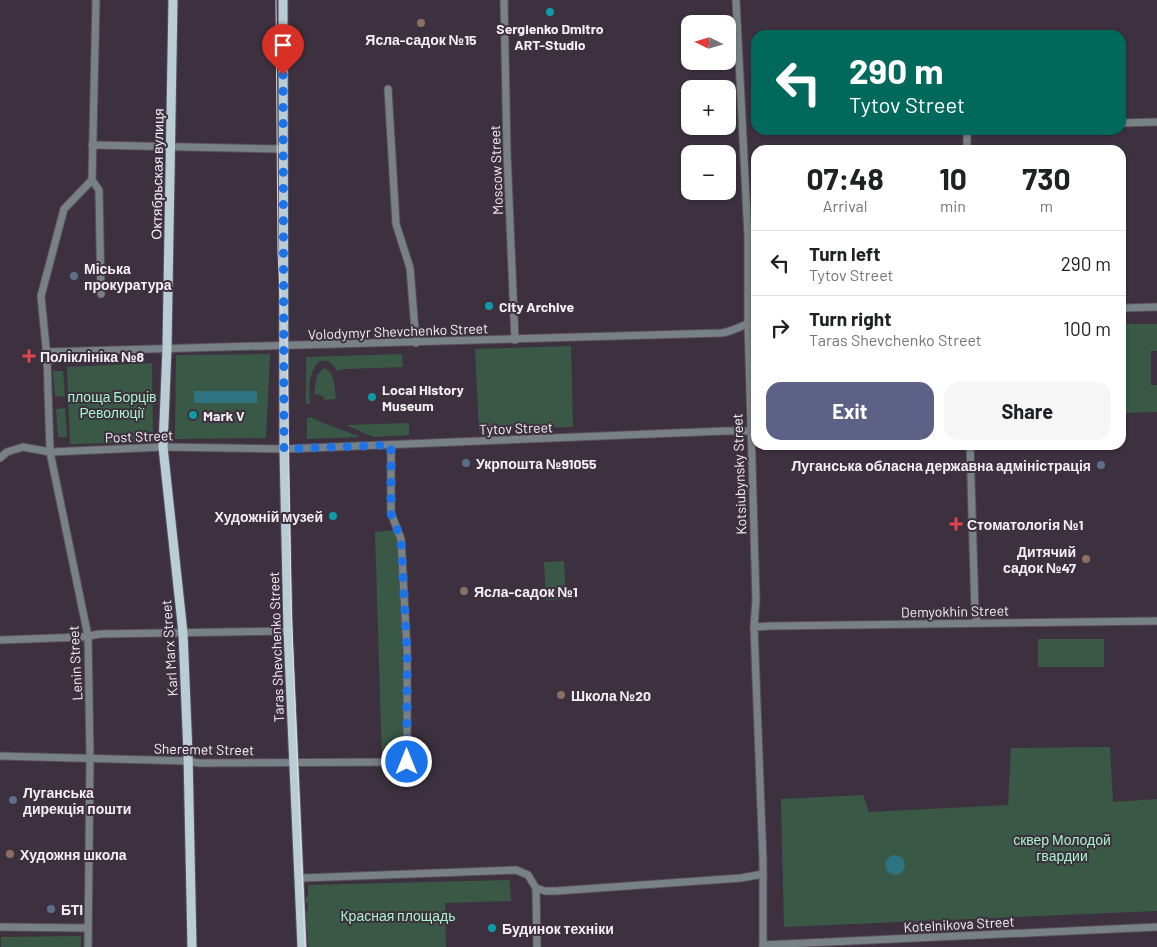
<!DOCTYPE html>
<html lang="en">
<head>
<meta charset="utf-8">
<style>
  body { margin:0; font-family:Barlow,sans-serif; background:#f6f6f6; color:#202124; height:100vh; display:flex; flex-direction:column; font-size:19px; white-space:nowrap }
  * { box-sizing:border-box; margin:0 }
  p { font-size:16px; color:#757577 }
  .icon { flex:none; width:28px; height:28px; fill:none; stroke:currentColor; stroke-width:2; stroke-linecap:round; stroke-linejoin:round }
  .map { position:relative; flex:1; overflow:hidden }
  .side { position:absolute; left:751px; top:145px; width:375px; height:305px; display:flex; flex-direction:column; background:#fff; border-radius:15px; box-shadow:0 1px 4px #0004 }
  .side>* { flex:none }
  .hud { position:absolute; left:751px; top:30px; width:375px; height:105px; border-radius:15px; box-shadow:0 1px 4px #0004; background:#00695c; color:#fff; overflow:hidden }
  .needle { width:32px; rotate:275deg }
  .controls { position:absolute; left:681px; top:15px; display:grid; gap:10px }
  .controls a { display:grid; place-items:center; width:55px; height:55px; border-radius:10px; background:#fff; box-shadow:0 1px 4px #0004; font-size:25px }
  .pin { position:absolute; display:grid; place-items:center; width:42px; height:42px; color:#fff; margin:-51px -21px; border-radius:50% 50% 50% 0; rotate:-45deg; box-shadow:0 0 5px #0007 }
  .pin .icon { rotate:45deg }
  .me { position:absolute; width:55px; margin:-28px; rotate:0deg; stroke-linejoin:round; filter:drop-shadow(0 0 4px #0008) }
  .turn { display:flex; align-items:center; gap:18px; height:105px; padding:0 15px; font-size:22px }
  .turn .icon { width:65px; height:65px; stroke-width:2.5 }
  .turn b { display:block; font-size:35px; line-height:42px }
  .eta { display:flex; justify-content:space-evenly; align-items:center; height:85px; text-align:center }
  .eta b { font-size:30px; font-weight:700; line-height:35px }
  .primary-button { display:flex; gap:10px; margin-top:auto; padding:10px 15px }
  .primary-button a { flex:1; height:58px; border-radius:15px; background:#5d6185; color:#fff; font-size:20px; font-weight:700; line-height:58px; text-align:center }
  .primary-button a+a { background:#f6f6f6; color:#202124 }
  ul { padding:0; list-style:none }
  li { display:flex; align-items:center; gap:15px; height:65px; padding:0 15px; border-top:1px solid #e0e0e0 }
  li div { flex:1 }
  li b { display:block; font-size:19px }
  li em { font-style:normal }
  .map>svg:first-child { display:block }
  .green { fill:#395946 }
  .water { fill:#2e7380 }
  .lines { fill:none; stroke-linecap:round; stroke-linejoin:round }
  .minor-casing { stroke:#5b4f5c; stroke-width:9 }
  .major-casing { stroke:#5b4f5c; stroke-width:11 }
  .minor { stroke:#788286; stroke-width:7 }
  .major { stroke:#b9cdd7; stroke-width:9 }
  .tram { stroke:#e2dae3; stroke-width:1 }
  .route { stroke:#1a73e8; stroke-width:9; stroke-dasharray:0 16.2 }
  .culture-dot { fill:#0f9aa8; stroke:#3d313f; stroke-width:2 }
  .education-dot { fill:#8d6e63; stroke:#3d313f; stroke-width:2 }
  .service-dot { fill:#5c6f8a; stroke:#3d313f; stroke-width:2 }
  .health-dot { fill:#e0444e; stroke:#3d313f; stroke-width:2 }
  .labels { text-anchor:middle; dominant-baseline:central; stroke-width:4; stroke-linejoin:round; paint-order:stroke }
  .poi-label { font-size:14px; font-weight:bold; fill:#f6eef7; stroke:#3d313f; text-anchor:start }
  .street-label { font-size:14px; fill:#f6eef7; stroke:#3d313f }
  .park-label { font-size:14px; fill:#a6f5c7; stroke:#3d313f }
</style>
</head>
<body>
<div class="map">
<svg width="1157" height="947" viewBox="0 0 1157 947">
  <rect width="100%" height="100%" fill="#3d313f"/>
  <g class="green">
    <path d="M787,130H959V133L787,135Z"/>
    <path d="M1121,324H1157V351H1151V385H1157V412L1121,413Z"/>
    <path d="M571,346L573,427L479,430L475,349Z"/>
    <path d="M270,354L266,438L175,439L176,355Z"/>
    <path d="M402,354L403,367L345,369L337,371C333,364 328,359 320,361C308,371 309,390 310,404H306V357Z"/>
    <path d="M152,363L153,442L70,444L67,367Z"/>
    <path d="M324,368C335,372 335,389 336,399L324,400L323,396L314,394L317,375Z"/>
    <path d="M53,371H63L65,396L55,397Z"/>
    <path d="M65,408L67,437H58L56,409Z"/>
    <path d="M311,417L323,423L358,436L359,437L307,439V418Z"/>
    <path d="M409,423V435L373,437L346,425Z"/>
    <path d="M399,530L405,761L382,760L375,532Z"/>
    <path d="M564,561L566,599L546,600L544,562Z"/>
    <rect x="1038" y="639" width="66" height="28"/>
    <path d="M1110,747L1113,802L1157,799V911L784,927L781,799L863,795L869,812L1008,805L1011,748Z"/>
    <path d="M510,880L511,901L445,903L446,947H309L308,944L306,911H308V903H306V897H308V885Z"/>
    <path d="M81,936V947H1V937Z"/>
  </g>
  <g class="water">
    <rect x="194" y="391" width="63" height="12"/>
    <circle cx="895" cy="865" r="10"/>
  </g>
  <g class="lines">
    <g class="minor-casing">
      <g id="minor">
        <path d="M504,0L507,153L515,340"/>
        <path d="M736,0L748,237V323L756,600L754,627L763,861V947"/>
        <path d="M388,89L396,224L410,268L416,343"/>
        <path d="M1121,123L1157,122"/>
        <path d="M967,130V150"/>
        <path d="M92,145L283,149"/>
        <path d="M92,180L96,0"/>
        <path d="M92,180L99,190L101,294"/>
        <path d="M1121,308L1157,307"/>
        <path d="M47,352L721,333C734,332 744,323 756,322"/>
        <path d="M970,445L975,612L977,623"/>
        <path d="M0,458L7,452L23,447L50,452L163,447L284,449L725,431H756"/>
        <path d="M754,627L772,626L1157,621"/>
        <path d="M0,640L82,637L100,634L288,631"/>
        <path d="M0,756L188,761L199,763L407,762V651L401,539L391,513V445"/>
        <path d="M298,875L302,878L516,870L528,875L536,888"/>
        <path d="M536,888L545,891H556L741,878L763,874"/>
        <path d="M536,888L537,947"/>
        <path d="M0,927L88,928"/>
        <path d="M763,945L1157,927"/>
        <path d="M88,947L90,758L88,636L50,452L47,358L41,296L64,209L92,180"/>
      </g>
    </g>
    <g class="major-casing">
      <g id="major">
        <path d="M173,0L167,348L163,447L183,633L188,754L192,947"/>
        <path d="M283,0L284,449L288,631L302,947"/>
      </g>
    </g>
    <use href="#minor" class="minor"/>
    <use href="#major" class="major"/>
    <path class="tram" d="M276,0L278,253L281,308L287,346L291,607L305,947"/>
  </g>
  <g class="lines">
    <path class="route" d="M283,75L284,449L391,445V514L401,539L402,557L407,651V762"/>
  </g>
  <g class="culture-dot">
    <circle cx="550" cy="12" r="5"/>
    <circle cx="489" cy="306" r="5"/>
    <circle cx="372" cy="397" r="5"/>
    <circle cx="193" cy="415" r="5"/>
    <circle cx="333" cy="516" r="5"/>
    <circle cx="492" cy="928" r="5"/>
  </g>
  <g class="education-dot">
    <circle cx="421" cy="23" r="5"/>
    <circle cx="1086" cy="559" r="5"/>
    <circle cx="464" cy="591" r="5"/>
    <circle cx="561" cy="695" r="5"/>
    <circle cx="10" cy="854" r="5"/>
  </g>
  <g class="service-dot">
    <circle cx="74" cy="276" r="5"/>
    <circle cx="466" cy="463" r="5"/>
    <circle cx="1101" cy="465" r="5"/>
    <circle cx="13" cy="800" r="5"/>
    <circle cx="51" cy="909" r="5"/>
  </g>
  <g class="health-dot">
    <path d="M26.5 348.5h5v5h5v5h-5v5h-5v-5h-5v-5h5z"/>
    <path d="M953.5 516.5h5v5h5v5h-5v5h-5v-5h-5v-5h5z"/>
  </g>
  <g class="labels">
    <g class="poi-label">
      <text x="550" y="28" text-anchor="middle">Sergienko Dmitro<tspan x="550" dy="16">ART-Studio</tspan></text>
      <text x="421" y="39" text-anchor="middle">Ясла-садок №15</text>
      <text x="84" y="268">Міська<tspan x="84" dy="16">прокуратура</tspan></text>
      <text x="499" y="306">City Archive</text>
      <text x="40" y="356">Поліклініка №8</text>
      <text x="382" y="389">Local History<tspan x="382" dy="16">Museum</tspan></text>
      <text x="203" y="415">Mark V</text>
      <text x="476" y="463">Укрпошта №91055</text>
      <text x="1091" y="465" text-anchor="end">Луганська обласна державна адміністрація</text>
      <text x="323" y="516" text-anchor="end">Художній музей</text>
      <text x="967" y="524">Стоматологія №1</text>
      <text x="1076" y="551" text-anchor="end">Дитячий<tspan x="1076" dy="16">садок №47</tspan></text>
      <text x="474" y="591">Ясла-садок №1</text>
      <text x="571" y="695">Школа №20</text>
      <text x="23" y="792">Луганська<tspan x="23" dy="16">дирекція пошти</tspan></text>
      <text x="20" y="854">Художня школа</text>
      <text x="61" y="909">БТІ</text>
      <text x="502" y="928">Будинок техніки</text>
    </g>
    <g class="street-label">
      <text transform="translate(496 170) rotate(-92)">Moscow Street</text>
      <text transform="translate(157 174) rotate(-89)">Октябрьская вулиця</text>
      <text transform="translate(398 331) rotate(-2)">Volodymyr Shevchenko Street</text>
      <text transform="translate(516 428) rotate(-2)">Tytov Street</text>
      <text transform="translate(139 436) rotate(-2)">Post Street</text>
      <text transform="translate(739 474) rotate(-92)">Kotsiubynsky Street</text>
      <text transform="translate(955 611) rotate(-1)">Demyokhin Street</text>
      <text transform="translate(276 647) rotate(-92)">Taras Shevchenko Street</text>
      <text transform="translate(169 648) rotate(-94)">Karl Marx Street</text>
      <text transform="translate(75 663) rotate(-93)">Lenin Street</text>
      <text transform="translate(204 749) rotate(1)">Sheremet Street</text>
      <text transform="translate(959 924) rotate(-3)">Kotelnikova Street</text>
    </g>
    <g class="park-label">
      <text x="112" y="396">площа Борців<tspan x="112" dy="16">Революції</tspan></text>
      <text x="1062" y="839">сквер Молодой<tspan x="1062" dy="16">гвардии</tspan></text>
      <text x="398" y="915">Красная площадь</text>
    </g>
  </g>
</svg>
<div class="controls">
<a><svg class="needle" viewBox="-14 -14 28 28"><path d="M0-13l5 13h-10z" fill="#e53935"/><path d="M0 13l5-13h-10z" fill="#757577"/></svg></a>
<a>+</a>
<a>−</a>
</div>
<div class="pin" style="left:283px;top:75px;background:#d93025"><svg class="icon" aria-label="arrive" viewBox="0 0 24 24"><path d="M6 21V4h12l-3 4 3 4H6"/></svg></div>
<svg class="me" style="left:407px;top:762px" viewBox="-20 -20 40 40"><circle r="17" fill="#1a73e8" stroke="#fff" stroke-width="3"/><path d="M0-11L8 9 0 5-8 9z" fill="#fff"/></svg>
<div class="hud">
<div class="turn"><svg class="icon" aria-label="left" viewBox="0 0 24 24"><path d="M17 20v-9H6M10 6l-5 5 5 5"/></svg><div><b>290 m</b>Tytov Street</div></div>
</div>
<section class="side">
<div class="eta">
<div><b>07:48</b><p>Arrival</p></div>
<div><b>10</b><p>min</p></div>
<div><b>730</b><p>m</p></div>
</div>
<ul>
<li><svg class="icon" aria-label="left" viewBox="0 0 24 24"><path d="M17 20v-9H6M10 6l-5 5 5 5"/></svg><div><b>Turn left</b><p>Tytov Street</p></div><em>290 m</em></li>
<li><svg class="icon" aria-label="right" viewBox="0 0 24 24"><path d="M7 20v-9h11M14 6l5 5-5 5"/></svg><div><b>Turn right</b><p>Taras Shevchenko Street</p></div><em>100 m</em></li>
</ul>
<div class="primary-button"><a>Exit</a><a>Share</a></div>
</section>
</div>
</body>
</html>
